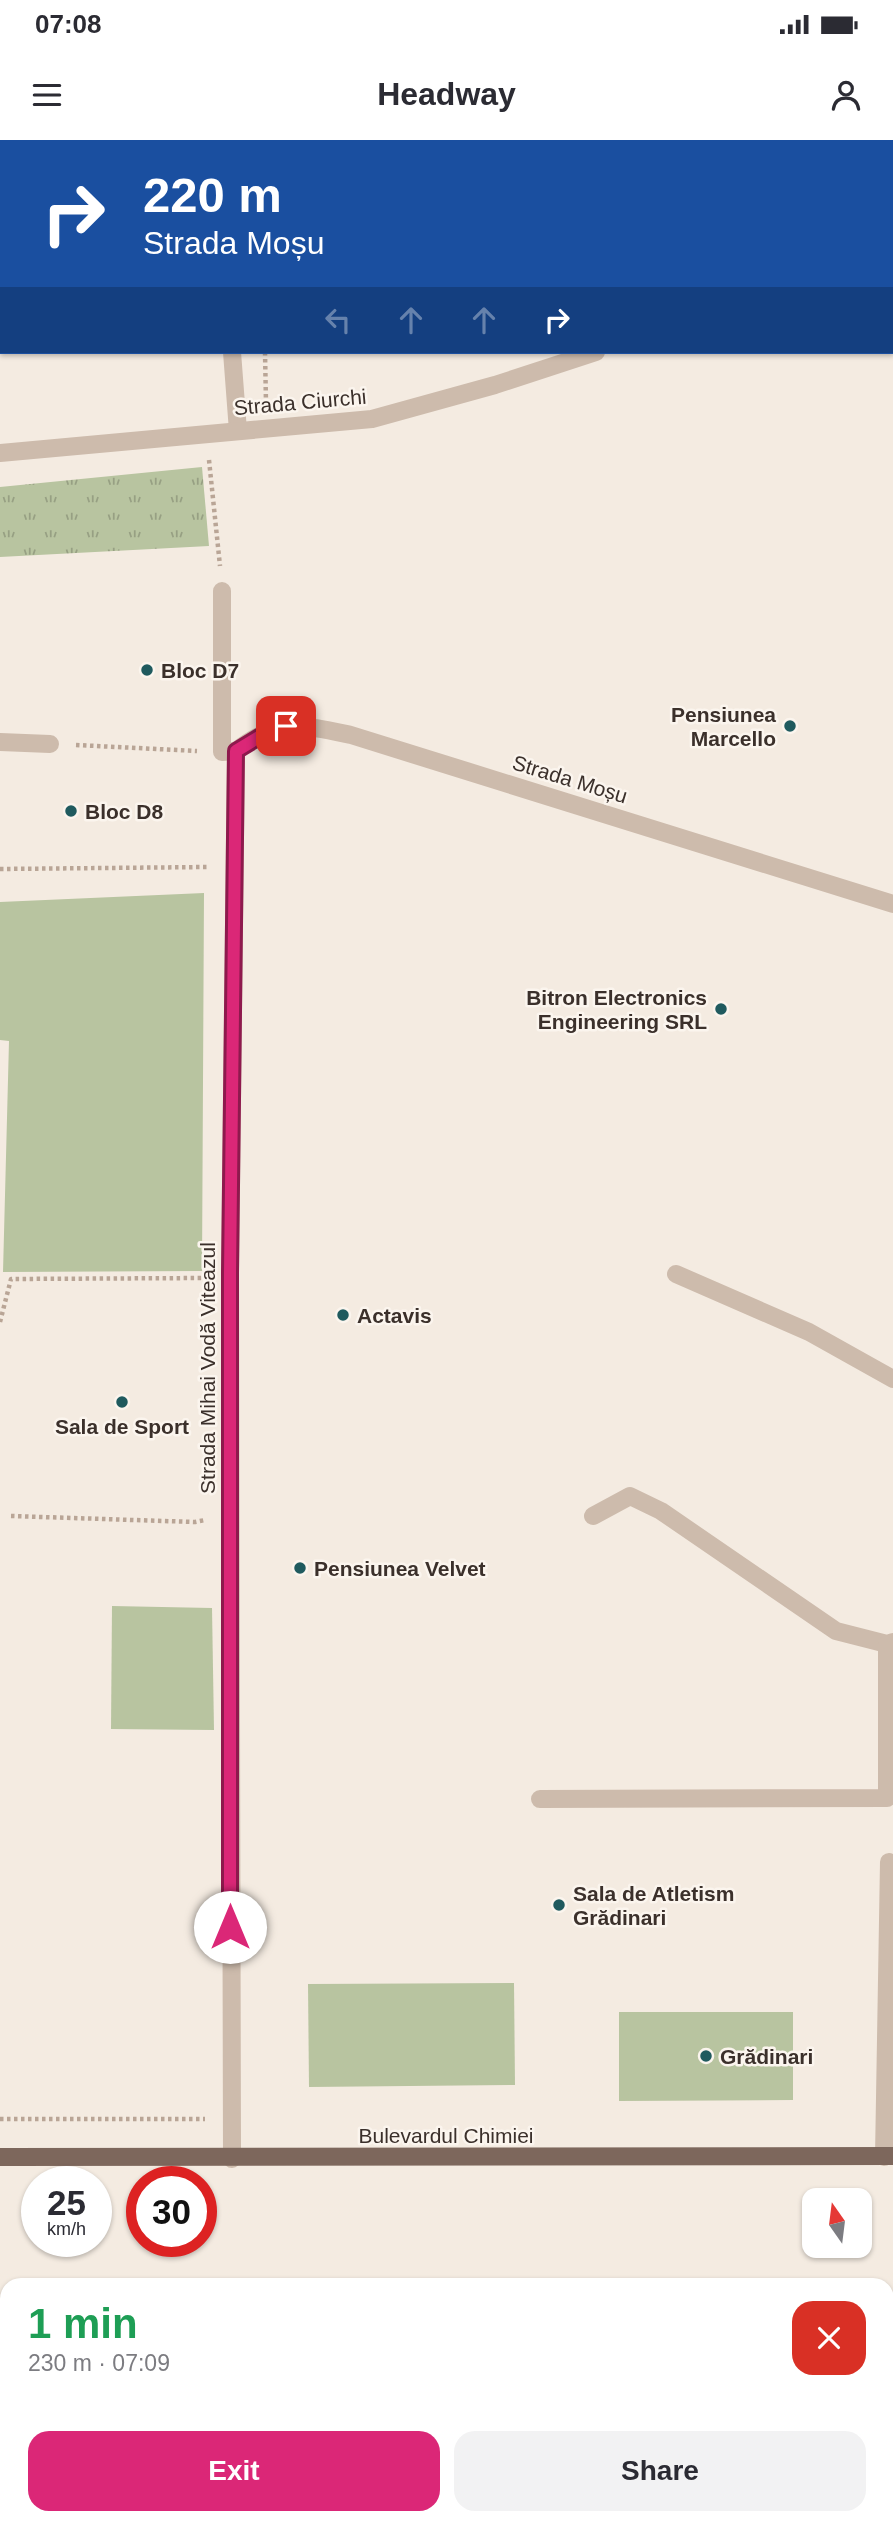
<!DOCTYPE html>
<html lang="en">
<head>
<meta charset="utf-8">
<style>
  body { margin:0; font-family:Arial,sans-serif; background:#f2f2f3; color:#2b2b33; height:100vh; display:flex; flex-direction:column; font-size:26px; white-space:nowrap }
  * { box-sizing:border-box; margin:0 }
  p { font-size:23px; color:#7c7c81 }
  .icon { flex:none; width:38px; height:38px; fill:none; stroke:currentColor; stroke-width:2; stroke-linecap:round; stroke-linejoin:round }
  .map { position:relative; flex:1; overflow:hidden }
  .drawer { position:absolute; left:0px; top:2138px; width:894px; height:247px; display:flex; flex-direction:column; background:#fff; border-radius:21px 21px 0 0; box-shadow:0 2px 5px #0004 }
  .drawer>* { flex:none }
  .hud { position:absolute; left:0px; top:0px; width:894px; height:214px; box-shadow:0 2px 5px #0004; background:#1a4fa0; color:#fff; overflow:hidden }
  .needle { width:46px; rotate:346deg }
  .controls { position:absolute; left:802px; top:2048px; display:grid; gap:14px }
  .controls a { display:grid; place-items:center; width:70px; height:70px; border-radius:14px; background:#fff; box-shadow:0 2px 5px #0004; font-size:35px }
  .speed { position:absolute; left:21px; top:2026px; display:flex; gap:14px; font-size:35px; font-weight:700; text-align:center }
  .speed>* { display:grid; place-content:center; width:91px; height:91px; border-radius:50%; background:#fff; box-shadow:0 2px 5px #0004; line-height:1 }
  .speed small { font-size:18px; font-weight:400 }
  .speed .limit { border:10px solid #d22; background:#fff; color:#111 }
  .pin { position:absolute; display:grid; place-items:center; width:60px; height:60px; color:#fff; margin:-30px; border-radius:14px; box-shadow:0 4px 10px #0006 }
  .me { position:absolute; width:77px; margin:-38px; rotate:0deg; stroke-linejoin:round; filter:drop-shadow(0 0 5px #0008) }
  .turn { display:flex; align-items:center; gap:24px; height:147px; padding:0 28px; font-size:32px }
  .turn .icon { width:91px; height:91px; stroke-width:2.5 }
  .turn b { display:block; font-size:49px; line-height:60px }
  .lanes { display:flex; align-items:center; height:66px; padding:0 28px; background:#0003; justify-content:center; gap:35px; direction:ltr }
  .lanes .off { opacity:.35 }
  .round { display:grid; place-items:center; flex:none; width:74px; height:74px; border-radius:21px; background:#f2f2f3 }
  .overview { display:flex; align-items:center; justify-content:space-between; height:119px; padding:0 28px }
  h1 { font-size:42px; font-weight:700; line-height:52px; color:#1e9e55 }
  .button { display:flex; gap:14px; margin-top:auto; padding:14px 28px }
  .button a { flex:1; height:80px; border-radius:21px; background:#db2777; color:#fff; font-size:28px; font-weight:700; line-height:80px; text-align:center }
  .button a+a { background:#f2f2f3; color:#2b2b33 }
  .status { display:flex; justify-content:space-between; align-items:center; height:49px; padding:0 35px; background:#fff; direction:ltr }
  .status svg { height:19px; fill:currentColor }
  header { display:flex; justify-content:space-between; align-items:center; height:91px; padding:0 28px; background:#fff; font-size:32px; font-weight:700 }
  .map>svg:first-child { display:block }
  .grass { fill:url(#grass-tufts) }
  .park { fill:#b8c4a0 }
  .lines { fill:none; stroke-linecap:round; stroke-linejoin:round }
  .river { stroke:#7fb0b2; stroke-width:63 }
  .path { stroke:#b9a596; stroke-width:4.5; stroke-dasharray:3.5 3.5; stroke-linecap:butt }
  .minor { stroke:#cdbbac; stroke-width:18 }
  .major { stroke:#7d675c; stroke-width:18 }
  .route-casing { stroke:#8e194d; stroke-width:18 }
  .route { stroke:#db2777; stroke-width:12 }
  .poi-dot { fill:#1f5a5e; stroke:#fbf5ee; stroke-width:2.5 }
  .labels { text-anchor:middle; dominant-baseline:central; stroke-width:5; stroke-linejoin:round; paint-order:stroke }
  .street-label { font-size:21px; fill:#3b302b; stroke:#fbf5ee }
  .poi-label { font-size:21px; font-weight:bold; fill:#3b302b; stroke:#fbf5ee; text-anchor:start }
</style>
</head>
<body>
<div class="status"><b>07:08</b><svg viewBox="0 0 49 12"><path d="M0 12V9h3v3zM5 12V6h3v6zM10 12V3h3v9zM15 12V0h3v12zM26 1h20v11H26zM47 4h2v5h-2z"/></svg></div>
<header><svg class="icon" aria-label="menu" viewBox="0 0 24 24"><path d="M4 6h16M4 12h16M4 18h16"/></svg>Headway<svg class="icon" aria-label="person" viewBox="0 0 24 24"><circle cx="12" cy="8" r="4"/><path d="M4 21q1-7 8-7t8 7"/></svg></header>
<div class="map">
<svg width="893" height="2384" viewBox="0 0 893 2384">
  <defs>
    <pattern id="grass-tufts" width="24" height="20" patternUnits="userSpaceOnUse" patternTransform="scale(1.75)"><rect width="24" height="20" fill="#b8c4a0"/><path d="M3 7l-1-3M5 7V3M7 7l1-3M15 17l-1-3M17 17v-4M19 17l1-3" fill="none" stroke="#97a083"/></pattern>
  </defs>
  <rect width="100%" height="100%" fill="#f4ebe1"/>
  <path class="grass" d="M202,327L209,406L0,417V347Z"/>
  <g class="park">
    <path d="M204,753L202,1131L3,1132L9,901L0,900V762Z"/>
    <path d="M112,1466L212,1468L214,1590L111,1589Z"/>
    <path d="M514,1843L515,1945L309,1947L308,1844Z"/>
    <path d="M619,1872H793V1960L619,1961Z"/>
  </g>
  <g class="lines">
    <g class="river">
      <path d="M887,2217H893"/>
      <path d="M0,2221H7"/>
    </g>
    <g class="path">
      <path d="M258,0V2"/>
      <path d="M560,0V2"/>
      <path d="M209,2V0"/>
      <path d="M265,212L266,263"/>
      <path d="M209,320L220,426"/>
      <path d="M76,605L197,611"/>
      <path d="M0,729L208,727"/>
      <path d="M0,1182L11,1139L205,1138"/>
      <path d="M11,1376L195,1382L205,1380"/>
      <path d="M0,1979H205"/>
    </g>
    <g class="minor">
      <path d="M672,0V2"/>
      <path d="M408,2V0"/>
      <path d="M0,108H2"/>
      <path d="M892,149H893"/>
      <path d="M232,212L238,291"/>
      <path d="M0,313L372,279L495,245L596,212"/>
      <path d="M222,451V612L236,611L230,1133L232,2019"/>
      <path d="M0,602L50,604"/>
      <path d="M236,611C277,578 304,585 351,595L893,764"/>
      <path d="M676,1134L809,1192L893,1239"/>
      <path d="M593,1376L630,1356L661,1371L836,1491L887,1504L893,1502"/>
      <path d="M540,1659L887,1658V1504"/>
      <path d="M884,2017L889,1722"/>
    </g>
    <path class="major" d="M0,2017L893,2016"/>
  </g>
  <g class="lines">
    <g class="route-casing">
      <path id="route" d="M230,1787V1133L236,611L264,594L286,586"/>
    </g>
    <use href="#route" class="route"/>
  </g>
  <g class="poi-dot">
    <circle cx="147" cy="530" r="7"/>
    <circle cx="790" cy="586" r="7"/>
    <circle cx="71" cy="671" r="7"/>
    <circle cx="721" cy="869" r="7"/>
    <circle cx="343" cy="1175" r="7"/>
    <circle cx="122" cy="1262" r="7"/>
    <circle cx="300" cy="1428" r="7"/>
    <circle cx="559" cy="1765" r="7"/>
    <circle cx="706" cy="1916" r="7"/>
  </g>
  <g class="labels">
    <g class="street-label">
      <text transform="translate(300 262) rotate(-5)">Strada Ciurchi</text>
      <text transform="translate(570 639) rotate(17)">Strada Moșu</text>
      <text transform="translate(207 1228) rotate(-90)">Strada Mihai Vodă Viteazul</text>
      <text x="446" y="1995">Bulevardul Chimiei</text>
    </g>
    <g class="poi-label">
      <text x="161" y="530">Bloc D7</text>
      <text x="776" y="574" text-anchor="end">Pensiunea<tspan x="776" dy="24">Marcello</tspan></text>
      <text x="85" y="671">Bloc D8</text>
      <text x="707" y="857" text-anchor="end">Bitron Electronics<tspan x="707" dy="24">Engineering SRL</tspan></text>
      <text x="357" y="1175">Actavis</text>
      <text x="122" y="1286" text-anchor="middle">Sala de Sport</text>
      <text x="314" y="1428">Pensiunea Velvet</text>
      <text x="573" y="1753">Sala de Atletism<tspan x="573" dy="24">Grădinari</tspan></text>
      <text x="720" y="1916">Grădinari</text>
    </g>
  </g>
</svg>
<div class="controls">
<a><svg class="needle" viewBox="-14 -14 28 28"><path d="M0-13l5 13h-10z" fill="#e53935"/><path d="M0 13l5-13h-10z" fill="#7c7c81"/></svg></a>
</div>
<div class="speed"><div>25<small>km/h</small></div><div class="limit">30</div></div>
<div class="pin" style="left:286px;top:586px;background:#d93025"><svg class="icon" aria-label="arrive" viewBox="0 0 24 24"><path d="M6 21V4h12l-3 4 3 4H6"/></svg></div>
<svg class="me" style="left:230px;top:1787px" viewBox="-20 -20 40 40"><circle r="19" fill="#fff"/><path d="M0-13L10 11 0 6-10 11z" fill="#db2777"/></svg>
<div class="hud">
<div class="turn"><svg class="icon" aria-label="right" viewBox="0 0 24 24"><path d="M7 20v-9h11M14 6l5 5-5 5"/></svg><div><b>220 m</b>Strada Moșu</div></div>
<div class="lanes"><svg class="icon off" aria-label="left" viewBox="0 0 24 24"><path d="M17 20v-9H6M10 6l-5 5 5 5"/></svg><svg class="icon off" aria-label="ahead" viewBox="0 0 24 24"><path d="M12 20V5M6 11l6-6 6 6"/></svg><svg class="icon off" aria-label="ahead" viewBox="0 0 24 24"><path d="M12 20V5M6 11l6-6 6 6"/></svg><svg class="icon" aria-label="right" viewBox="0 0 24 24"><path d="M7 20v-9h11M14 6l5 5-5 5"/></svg></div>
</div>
<section class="drawer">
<div class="overview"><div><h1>1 min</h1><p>230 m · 07:09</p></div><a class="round" style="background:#d93025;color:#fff"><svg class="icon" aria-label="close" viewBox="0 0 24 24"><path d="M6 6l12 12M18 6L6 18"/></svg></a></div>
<div class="button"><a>Exit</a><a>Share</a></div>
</section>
</div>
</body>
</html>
